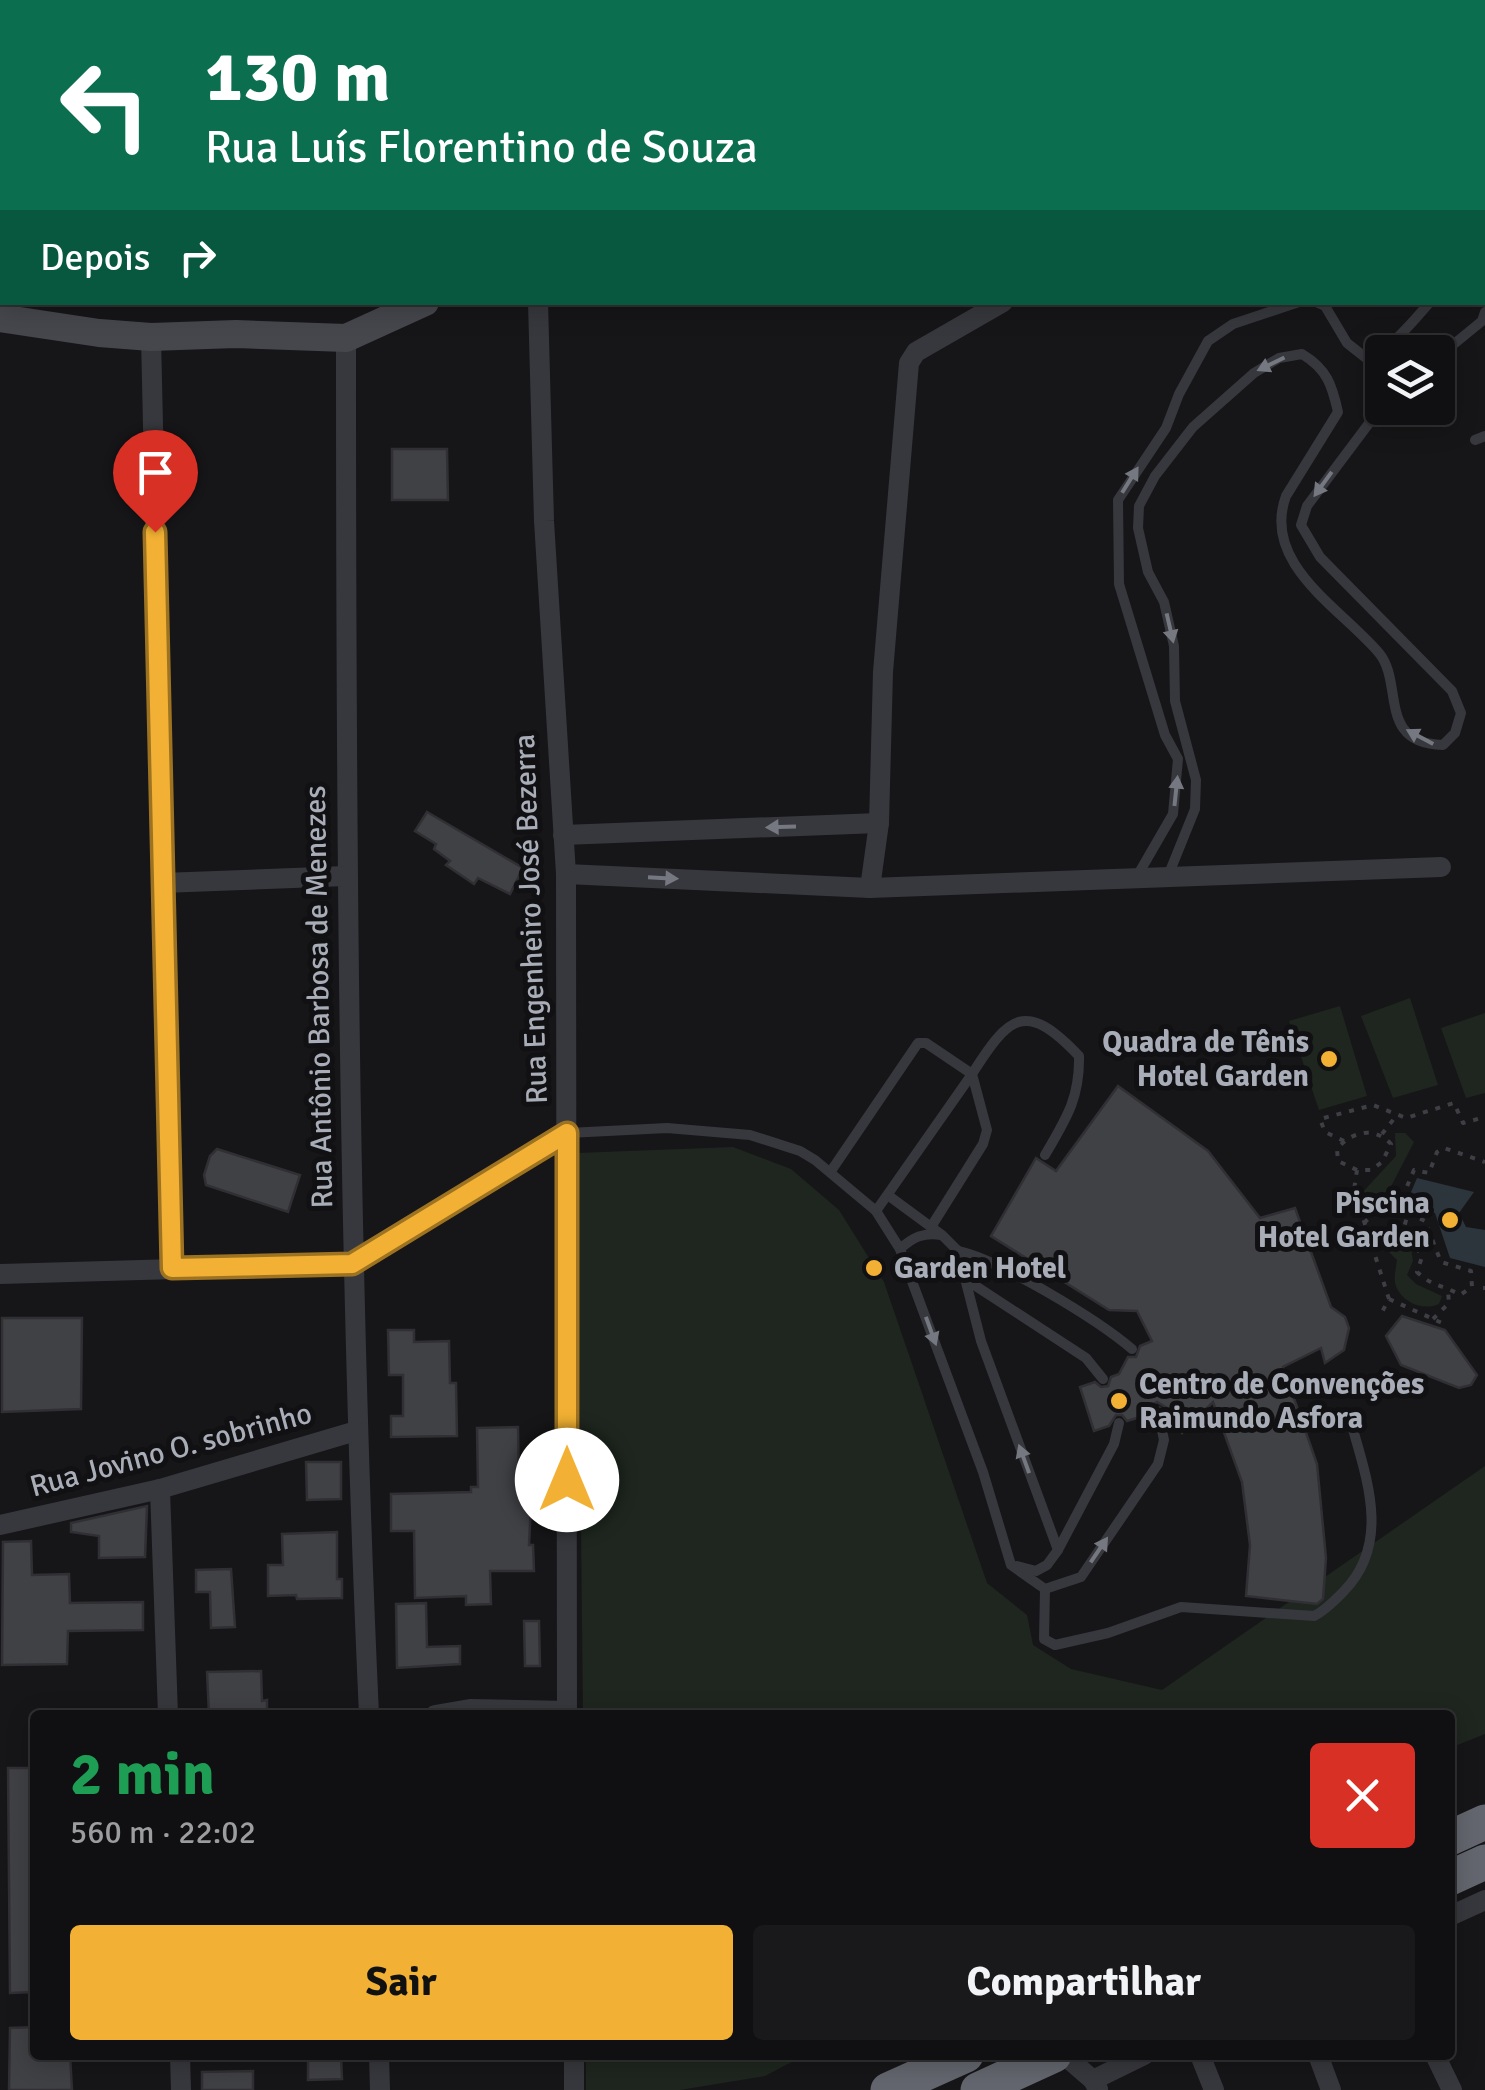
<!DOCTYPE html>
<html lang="pt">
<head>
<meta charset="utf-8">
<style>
  body { margin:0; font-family:Signika,sans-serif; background:#19191b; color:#f1f3f6; height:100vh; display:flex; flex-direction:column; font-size:38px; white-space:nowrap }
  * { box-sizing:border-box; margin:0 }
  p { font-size:32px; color:#9c9d9f }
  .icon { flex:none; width:55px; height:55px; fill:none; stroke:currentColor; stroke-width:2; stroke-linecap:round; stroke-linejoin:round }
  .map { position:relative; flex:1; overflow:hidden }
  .panel { position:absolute; left:30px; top:1710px; width:1425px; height:350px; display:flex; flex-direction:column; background:#101012; border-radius:10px; box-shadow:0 5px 25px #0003,0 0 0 2px #303032 }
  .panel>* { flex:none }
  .hud { position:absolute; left:0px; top:0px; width:1485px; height:305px; box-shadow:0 5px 25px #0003,0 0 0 2px #303032; background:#0b6e4f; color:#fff; overflow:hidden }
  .fabs { position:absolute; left:1365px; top:335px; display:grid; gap:20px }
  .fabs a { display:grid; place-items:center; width:90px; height:90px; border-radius:10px; background:#101012; box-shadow:0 5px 25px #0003,0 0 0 2px #303032; font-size:50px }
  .pin { position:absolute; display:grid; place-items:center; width:85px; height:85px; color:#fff; margin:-102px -42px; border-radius:50% 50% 50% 0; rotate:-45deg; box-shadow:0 0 10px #0007 }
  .pin .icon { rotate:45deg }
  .me { position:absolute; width:110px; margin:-55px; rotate:0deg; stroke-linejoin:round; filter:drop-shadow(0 0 8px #0008) }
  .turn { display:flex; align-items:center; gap:35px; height:210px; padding:0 40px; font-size:45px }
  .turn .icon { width:130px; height:130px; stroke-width:2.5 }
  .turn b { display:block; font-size:70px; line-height:85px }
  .then { display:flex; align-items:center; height:95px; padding:0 40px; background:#0003; gap:20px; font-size:38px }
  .round { display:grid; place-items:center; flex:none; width:105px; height:105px; border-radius:10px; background:#19191b }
  .summary { display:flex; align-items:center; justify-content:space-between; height:170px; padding:0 40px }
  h1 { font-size:60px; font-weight:800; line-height:75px; color:#1e9e55 }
  .cta { display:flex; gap:20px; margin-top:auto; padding:20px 40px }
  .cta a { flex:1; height:115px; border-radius:10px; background:#f2b134; color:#111; font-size:40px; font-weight:800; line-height:115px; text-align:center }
  .cta a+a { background:#19191b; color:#f1f3f6 }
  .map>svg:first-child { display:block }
  .green { fill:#1e261f }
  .water { fill:#2c353c }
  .building { fill:#404145; stroke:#303034; stroke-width:2.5 }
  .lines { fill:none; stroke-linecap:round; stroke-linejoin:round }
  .path { stroke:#3d3f44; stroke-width:4; stroke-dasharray:5 8; stroke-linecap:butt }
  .lane { stroke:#37383d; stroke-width:10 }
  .street { stroke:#37383d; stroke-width:20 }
  .secondary { stroke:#45474d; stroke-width:28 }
  .highway { stroke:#63666e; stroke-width:35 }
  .oneway { fill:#757881 }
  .route-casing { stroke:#9d7322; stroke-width:25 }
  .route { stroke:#f2b134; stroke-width:18 }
  .poi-dot { fill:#f2b134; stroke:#111113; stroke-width:4 }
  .labels { text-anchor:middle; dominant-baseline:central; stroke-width:10; stroke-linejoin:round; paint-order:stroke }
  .street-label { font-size:30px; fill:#a8adb8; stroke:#111113 }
  .poi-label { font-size:30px; font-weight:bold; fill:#a8adb8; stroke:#111113; text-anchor:end }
</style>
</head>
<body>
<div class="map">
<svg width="1485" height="2090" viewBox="0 0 1485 2090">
  <rect width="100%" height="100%" fill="#161618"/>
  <g class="green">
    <path d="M1410,998L1438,1085L1393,1098L1361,1016Z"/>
    <path d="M1340,1006L1367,1096L1319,1110L1289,1021Z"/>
    <path d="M1485,1013V1093L1466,1098L1441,1028Z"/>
    <path d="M1395,1133H1405L1414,1142L1385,1198L1381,1197L1369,1207L1361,1194L1396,1156Z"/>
    <path d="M733,1147L791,1169L839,1210L884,1282L987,1583L1027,1615L1033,1645L1071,1669L1162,1690L1485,1466V1734L1450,1748V1715H583L577,1153Z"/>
    <path d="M1396,1241L1411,1248L1413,1261L1407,1275L1416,1284L1442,1296L1439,1304C1424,1311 1402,1303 1396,1286C1393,1278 1396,1269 1397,1260L1386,1249Z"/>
    <path d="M586,2055H805L765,2076L680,2090H586Z"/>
  </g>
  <path class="water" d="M1417,1178L1474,1192L1459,1213L1466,1227L1485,1230V1267L1450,1258L1435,1213L1406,1204Z"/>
  <g class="building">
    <path d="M392,449H447L448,500H392Z"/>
    <path d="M427,812L523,868L510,894L478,878L474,884L446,865L450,861L434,849L436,844L415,831Z"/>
    <path d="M1118,1086L1208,1151L1260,1218L1295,1208L1331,1307L1345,1317L1349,1328L1344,1350L1325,1363L1321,1348L1283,1367L1317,1464L1326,1558L1323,1599L1317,1604L1246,1596L1250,1545L1242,1482L1213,1402L1182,1433L1167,1408L1157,1402L1152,1405L1150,1414L1127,1421L1122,1415H1116L1109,1426L1094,1431L1080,1387L1095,1382L1101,1387L1108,1386L1111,1377L1119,1374L1128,1357H1136L1140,1346L1152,1341L1137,1311L1109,1310L991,1236L1036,1158L1056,1171Z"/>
    <path d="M217,1149L300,1175L288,1212L206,1185L204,1175L210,1156Z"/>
    <path d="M1402,1316L1445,1330L1477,1375L1471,1385L1459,1388L1401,1365L1386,1336Z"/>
    <path d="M2,1318H82L81,1409L2,1412Z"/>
    <path d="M388,1330H414V1342L449,1341L450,1383H456L457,1436L391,1437V1416H403V1375H389Z"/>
    <path d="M518,1427L519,1486H532L529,1545H533L534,1571H490L491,1604L466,1605V1596L415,1598L414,1531H391V1494L471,1492V1487H478L477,1428Z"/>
    <path d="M306,1462H341V1499L307,1500Z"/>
    <path d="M147,1506L145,1557L99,1558V1536L71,1532V1523Z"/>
    <path d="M337,1532V1579H342V1598L297,1599L296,1595L268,1596V1565H283L282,1534Z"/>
    <path d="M31,1541L32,1575L69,1574L70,1603L143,1602V1630L68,1631L67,1664L2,1665L3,1542Z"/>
    <path d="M231,1569L235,1627L211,1628L210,1592H196V1570Z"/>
    <path d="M426,1603L427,1647L460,1646V1664L397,1668L396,1604Z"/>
    <path d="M524,1621H539L540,1666H525Z"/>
    <path d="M261,1671L262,1701L267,1700V1715H209L207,1672Z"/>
    <path d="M8,1768H35V1992L10,1993Z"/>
    <path d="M35,2027V2055H70L72,2090H9L10,2028Z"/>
    <path d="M308,2055H341L342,2079L308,2080Z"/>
    <path d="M253,2071V2090H202V2072Z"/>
  </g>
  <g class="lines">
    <g class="path">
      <path d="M1382,1134L1397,1115"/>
      <path d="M1344,1141L1325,1132L1320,1119L1373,1105L1406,1118L1454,1103L1463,1123L1485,1117"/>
      <path d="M1357,1170L1338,1161L1337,1149C1352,1131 1374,1126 1391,1144L1382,1162L1371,1170H1357L1354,1190L1389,1299L1382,1312"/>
      <path d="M1397,1210L1414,1170L1429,1173L1437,1152L1444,1148L1485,1162"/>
      <path d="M1364,1223L1374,1213L1390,1205L1425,1221L1441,1262L1471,1271L1472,1287L1460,1295C1442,1284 1434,1288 1417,1272L1422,1257C1412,1235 1390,1230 1373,1248"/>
      <path d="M1401,1237L1408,1214"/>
      <path d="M1483,1288H1485"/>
      <path d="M1389,1299L1442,1323"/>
      <path d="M1433,1319L1449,1303L1448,1291"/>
    </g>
    <g class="lane">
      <path d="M1482,228L1485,234"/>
      <path d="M1482,267L1485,296"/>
      <path d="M1316,302L1325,306L1347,343L1366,358C1394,346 1410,325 1430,302"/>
      <path d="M1438,357L1482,321L1485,312"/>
      <path d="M1475,440L1485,436"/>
      <path d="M1168,876L1195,809L1196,780L1175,701L1174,646L1164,602L1148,572L1138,528L1139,506L1155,476L1193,427L1254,373L1279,358L1302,354C1327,369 1332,385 1338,412L1286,496C1261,564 1341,608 1379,653C1404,683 1377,744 1443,745L1455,733L1461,713L1452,691L1320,557L1301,525L1307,506L1382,406"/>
      <path d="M1136,878L1173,814L1178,759L1165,735L1119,584L1118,500L1166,428L1179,394L1208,341L1233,324L1299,302"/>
      <path d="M568,1133L667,1128L750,1135L800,1151L815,1160L876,1211L900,1249L983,1472L1011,1565L1045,1589L1081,1577L1158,1464L1164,1440L1158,1411"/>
      <path d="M831,1171L918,1043H926L972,1074L876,1211"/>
      <path d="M889,1196L942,1235L958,1251L981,1341L1058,1550"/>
      <path d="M931,1227L983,1144L987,1130L972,1074C1009,1016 1025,999 1079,1056C1080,1098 1066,1119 1045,1155"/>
      <path d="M900,1249C913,1237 924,1232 941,1235"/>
      <path d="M958,1251C1000,1260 1098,1320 1132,1349"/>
      <path d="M965,1279L1086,1358L1103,1379"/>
      <path d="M1017,1566L1036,1571L1047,1565L1058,1550L1114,1444L1119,1423"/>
      <path d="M1045,1589L1044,1639L1055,1645L1108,1633L1181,1607L1314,1616C1326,1610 1335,1600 1344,1591C1390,1544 1368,1482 1352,1426"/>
    </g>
    <g class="street">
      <path d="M51,0L56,2"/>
      <path d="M495,0L499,2"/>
      <path d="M594,2L598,0"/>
      <path d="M538,302L544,521L566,874L567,1715"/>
      <path d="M1003,302L916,352L909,363L883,672L879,823L870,888L1441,867"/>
      <path d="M151,337L172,1268"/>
      <path d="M346,338C346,797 348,1256 369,1715"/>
      <path d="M563,835L879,823"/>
      <path d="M566,874L870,888"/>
      <path d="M162,883L346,876"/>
      <path d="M0,1274L353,1264L567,1133"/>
      <path d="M160,1489L168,1715"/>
      <path d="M0,1525L160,1489L356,1431"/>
      <path d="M435,1715L470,1709L567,1711"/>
      <path d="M1450,1916L1485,1900"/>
      <path d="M180,2055L181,2090"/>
      <path d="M379,2055L380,2090"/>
      <path d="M574,2055V2090"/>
      <path d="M1064,2055L1093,2080L1098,2089"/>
      <path d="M1200,2055L1214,2090"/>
      <path d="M1318,2055L1331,2090"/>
      <path d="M1435,2055L1452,2090"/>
      <path d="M1093,2080L1144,2055"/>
    </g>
    <g class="secondary">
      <path d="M859,2L862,0"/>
      <path d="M0,318L99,333L151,337L236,334L346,338L425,302"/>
    </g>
    <g class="highway">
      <path d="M1450,1838L1485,1822"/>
      <path d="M1450,1878L1485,1862"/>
      <path d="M888,2090L966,2055"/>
      <path d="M978,2090L1054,2055"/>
    </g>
  </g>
  <defs><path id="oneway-solid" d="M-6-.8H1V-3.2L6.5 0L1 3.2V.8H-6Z" transform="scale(2.5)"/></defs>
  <g class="oneway">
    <use href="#oneway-solid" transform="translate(1271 364) rotate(154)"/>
    <use href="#oneway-solid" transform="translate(1130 480) rotate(-58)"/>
    <use href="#oneway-solid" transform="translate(1323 484) rotate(126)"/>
    <use href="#oneway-solid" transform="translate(1170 628) rotate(77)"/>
    <use href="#oneway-solid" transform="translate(1420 737) rotate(-152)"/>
    <use href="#oneway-solid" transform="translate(1176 791) rotate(-84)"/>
    <use href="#oneway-solid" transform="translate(781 827) rotate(178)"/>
    <use href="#oneway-solid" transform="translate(663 878) rotate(3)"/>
    <use href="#oneway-solid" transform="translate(931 1331) rotate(70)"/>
    <use href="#oneway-solid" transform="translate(1024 1459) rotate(-110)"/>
    <use href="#oneway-solid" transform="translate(1099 1550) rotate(-56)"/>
  </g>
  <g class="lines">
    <g class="route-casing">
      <path id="route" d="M155,532L172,1268L352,1264L567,1133V1480"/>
    </g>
    <use href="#route" class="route"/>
  </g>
  <g class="poi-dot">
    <circle cx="1329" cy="1059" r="10"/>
    <circle cx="1450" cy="1220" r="10"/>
    <circle cx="874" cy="1268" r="10"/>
    <circle cx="1119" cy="1401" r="10"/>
  </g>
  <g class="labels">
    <g class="street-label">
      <text transform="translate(531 919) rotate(-92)">Rua Engenheiro José Bezerra</text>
      <text transform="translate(319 997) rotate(-91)">Rua Antônio Barbosa de Menezes</text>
      <text transform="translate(171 1450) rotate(-15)">Rua Jovino O. sobrinho</text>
    </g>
    <g class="poi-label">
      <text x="1309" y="1042">Quadra de Tênis<tspan x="1309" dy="34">Hotel Garden</tspan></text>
      <text x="1430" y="1203">Piscina<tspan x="1430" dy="34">Hotel Garden</tspan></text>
      <text x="894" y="1268" text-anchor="start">Garden Hotel</text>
      <text x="1139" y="1384" text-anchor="start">Centro de Convenções<tspan x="1139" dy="34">Raimundo Asfora</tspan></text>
    </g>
  </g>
</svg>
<div class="fabs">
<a><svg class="icon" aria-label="layers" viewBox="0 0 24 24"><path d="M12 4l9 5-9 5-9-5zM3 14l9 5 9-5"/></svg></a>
</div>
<div class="pin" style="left:155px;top:532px;background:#d93025"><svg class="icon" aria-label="arrive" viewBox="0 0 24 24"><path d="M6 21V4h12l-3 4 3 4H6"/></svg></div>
<svg class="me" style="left:567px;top:1480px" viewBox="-20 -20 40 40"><circle r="19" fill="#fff"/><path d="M0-13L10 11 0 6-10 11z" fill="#f2b134"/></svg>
<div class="hud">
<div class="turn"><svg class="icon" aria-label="left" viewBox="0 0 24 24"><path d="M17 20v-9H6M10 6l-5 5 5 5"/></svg><div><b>130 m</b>Rua Luís Florentino de Souza</div></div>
<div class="then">Depois<svg class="icon" aria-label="right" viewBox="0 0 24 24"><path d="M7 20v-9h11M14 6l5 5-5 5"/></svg></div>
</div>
<section class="panel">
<div class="summary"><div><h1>2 min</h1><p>560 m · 22:02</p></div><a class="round" style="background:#d93025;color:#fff"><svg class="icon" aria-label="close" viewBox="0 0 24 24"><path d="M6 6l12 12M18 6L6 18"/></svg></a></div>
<div class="cta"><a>Sair</a><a>Compartilhar</a></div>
</section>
</div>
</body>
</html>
